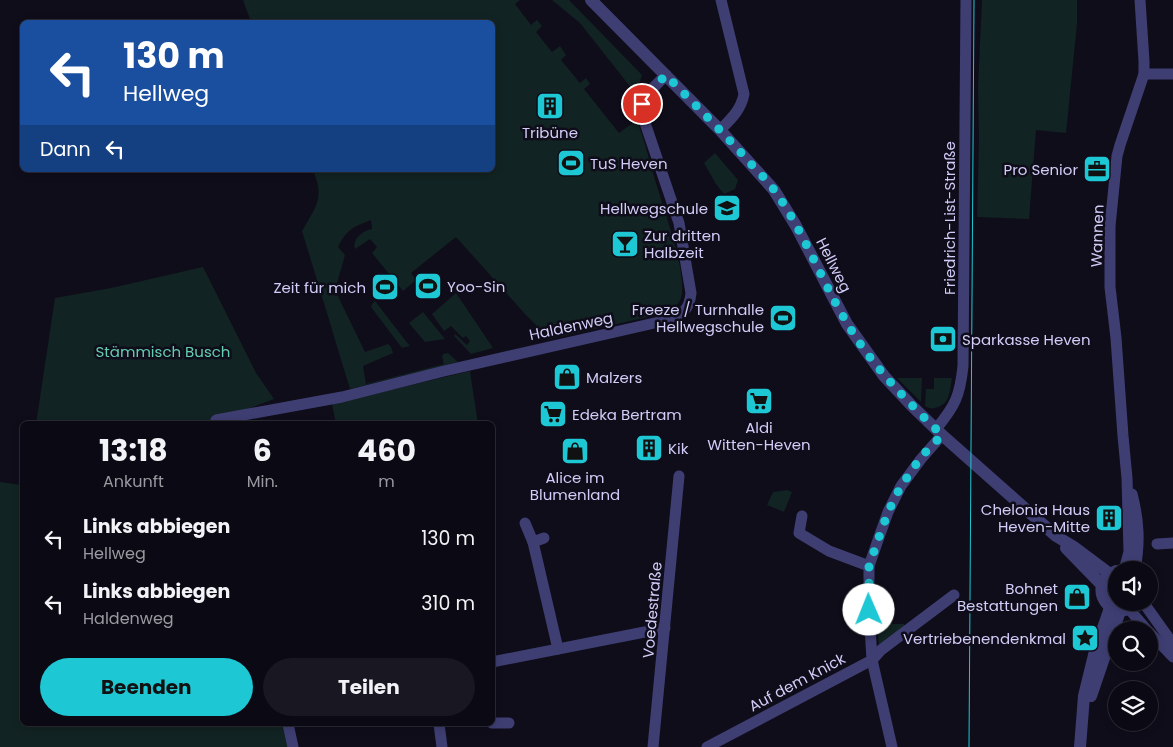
<!DOCTYPE html>
<html lang="de">
<head>
<meta charset="utf-8">
<style>
  body { margin:0; font-family:Poppins,sans-serif; background:#191822; color:#f1f3f6; height:100vh; display:flex; flex-direction:column; font-size:19px; white-space:nowrap }
  * { box-sizing:border-box; margin:0 }
  p { font-size:16px; color:#9a9aa0 }
  .icon { flex:none; width:28px; height:28px; fill:none; stroke:currentColor; stroke-width:2; stroke-linecap:round; stroke-linejoin:round }
  .map { position:relative; flex:1; overflow:hidden }
  .side { position:absolute; left:20px; top:421px; width:475px; height:305px; display:flex; flex-direction:column; background:#0b0a14; border-radius:8px; box-shadow:0 2px 8px #0003,0 0 0 1px #2b2b34 }
  .side>* { flex:none }
  .guide { position:absolute; left:20px; top:20px; width:475px; height:152px; border-radius:8px; box-shadow:0 2px 8px #0003,0 0 0 1px #2b2b34; background:#1a4fa0; color:#fff; overflow:hidden }
  .fabs { position:absolute; left:1108px; top:561px; display:grid; gap:10px }
  .fabs a { display:grid; place-items:center; width:50px; height:50px; border-radius:50%; background:#0b0a14; box-shadow:0 2px 8px #0003,0 0 0 1px #2b2b34; font-size:25px }
  .pin { position:absolute; display:grid; place-items:center; width:42px; height:42px; color:#fff; margin:-21px; border:2px solid #fff; border-radius:50%; box-shadow:0 1px 5px #0007 }
  .me { position:absolute; width:55px; margin:-28px; rotate:359deg; stroke-linejoin:round; filter:drop-shadow(0 0 4px #0008) }
  .turn { display:flex; align-items:center; gap:18px; height:105px; padding:0 20px; font-size:22px }
  .turn .icon { width:65px; height:65px; stroke-width:2.5 }
  .turn b { display:block; font-size:35px; line-height:42px }
  .then { display:flex; align-items:center; height:48px; padding:0 20px; background:#0003; gap:10px; font-size:19px }
  .eta { display:flex; justify-content:space-evenly; align-items:center; height:85px; text-align:center }
  .eta b { font-size:30px; font-weight:700; line-height:35px }
  .cta { display:flex; gap:10px; margin-top:auto; padding:10px 20px }
  .cta a { flex:1; height:58px; border-radius:30px; background:#1dc7d4; color:#111; font-size:20px; font-weight:700; line-height:58px; text-align:center }
  .cta a+a { background:#191822; color:#f1f3f6 }
  ul { padding:0; list-style:none }
  li { display:flex; align-items:center; gap:15px; height:65px; padding:0 20px }
  li div { flex:1 }
  li b { display:block; font-size:19px }
  li em { font-style:normal }
  .map>svg:first-child { display:block }
  .green { fill:#112322 }
  .lines { fill:none; stroke-linecap:round; stroke-linejoin:round }
  .minor { stroke:#3f3e73; stroke-width:11 }
  .tertiary { stroke:#3f3e73; stroke-width:12 }
  .tram { stroke:#1dc7d4; stroke-width:1 }
  .route { stroke:#1dc7d4; stroke-width:9; stroke-dasharray:0 16.2 }
  .labels { text-anchor:middle; dominant-baseline:central; stroke-width:5; stroke-linejoin:round; paint-order:stroke }
  .poi-label { font-size:15px; fill:#d1cdf8; stroke:#0f0d1a; text-anchor:start }
  .street-label { font-size:15px; fill:#d1cdf8; stroke:#0f0d1a }
  .park-label { font-size:15px; fill:#64cdb0; stroke:#0f0d1a }
</style>
</head>
<body>
<div class="map">
<svg width="1173" height="747" viewBox="0 0 1173 747">
  <rect width="100%" height="100%" fill="#0f0d1a"/>
  <g class="green">
    <path d="M243,0H520L515,4L531,25L537,20L542,26L536,32L552,52L560,46L566,55L561,60L580,83L586,78L590,84L584,89L619,133L637,120C645,141 650,164 657,186C664,210 688,276 681,298C678,307 670,310 661,314L550,339L525,314L456,237L411,273L416,280L403,291L372,253L377,247L370,239L355,249C352,239 362,231 372,229L371,220C353,227 347,229 338,247L345,255L335,290L365,352L388,344L391,347L393,353L363,366L366,384L444,364L442,357L443,354L448,353L458,362L350,389L302,231C316,206 325,199 313,170H492V22H251Z"/>
    <path d="M552,0H569L642,75L636,94L580,23Z"/>
    <path d="M982,0H1077V24L1066,133L1036,130L1029,219L977,217L979,138L978,87Z"/>
    <path d="M715,153L738,180L735,189L724,194L716,184L704,163Z"/>
    <path d="M203,267L256,373L274,399L213,422V424H36L55,298L111,288Z"/>
    <path d="M456,293L493,348L471,354L454,336L455,334L467,345L470,341L466,336L463,338L451,326L444,331L432,314Z"/>
    <path d="M375,301L405,340L410,346L402,348L371,307L372,304Z"/>
    <path d="M423,312L445,339L425,342L409,323Z"/>
    <path d="M470,371L478,424H336L332,404Z"/>
    <path d="M897,378H922L921,402Z"/>
    <path d="M934,378H952C950,389 950,404 938,407C933,409 930,409 925,406L926,389H934Z"/>
    <path d="M0,482L22,485V724H287L291,747H0Z"/>
    <path d="M787,490L792,492L784,512L767,505L773,492Z"/>
    <path d="M877,624H904V628L879,646Z"/>
  </g>
  <g class="lines">
    <g class="minor">
      <path d="M1144,74H1173"/>
      <path d="M720,130C731,119 741,110 744,94L721,0"/>
      <path d="M217,424L216,420L342,397L444,371L659,322C678,315 689,315 691,293L679,223L642,114V104L649,92L666,75"/>
      <path d="M936,429C955,406 960,396 963,366L966,0"/>
      <path d="M1132,494C1139,521 1140,542 1135,570"/>
      <path d="M802,516L799,533L829,551L869,566"/>
      <path d="M525,523L533,542L544,538"/>
      <path d="M533,542L558,649"/>
      <path d="M1157,544L1173,543"/>
      <path d="M1124,570L1129,552L1127,478L1123,436L1116,338L1110,287V226L1117,156L1120,145L1144,74V61L1140,0"/>
      <path d="M1143,602L1173,644"/>
      <path d="M1129,609L1147,630"/>
      <path d="M1149,632L1173,657"/>
      <path d="M492,662L665,628"/>
      <path d="M492,723H509"/>
      <path d="M288,724L293,747"/>
      <path d="M439,724L442,747"/>
      <path d="M653,747L679,476"/>
      <path d="M707,747L872,660L869,610V566L878,540L888,512L901,486L921,459L942,435"/>
      <path d="M892,747L872,660L881,650L954,595"/>
    </g>
    <g class="tertiary">
      <path d="M591,0L720,130L774,190L796,226L847,324L884,376L911,405L942,435L1056,536L1074,547L1110,574"/>
      <path d="M1066,548L1102,585"/>
      <path d="M1116,571C1083,584 1113,629 1138,602"/>
      <path d="M1091,696L1120,611"/>
      <path d="M1080,747L1084,696L1095,651L1110,608"/>
    </g>
    <path class="tram" d="M969,747L974,0"/>
  </g>
  <g class="lines">
    <path class="route" d="M642,104L649,92L666,75C695,105 725,134 752,165C760,173 768,182 775,191C804,232 821,280 847,323C872,366 907,401 942,435L920,458L913,469L901,486L888,512L878,540L869,566V610"/>
  </g>
  <defs>
    <g id="building-square" transform="scale(1.4375)"><rect x="-9" y="-9" width="18" height="18" rx="4" fill="#1dc7d4" stroke="#0f0d1a"/><path d="M-4-6H4V6H1V3H-1V6H-4ZM-2.5-4.3h1.7v1.8h-1.7ZM.8-4.3h1.7v1.8H.8ZM-2.5-1h1.7V.8h-1.7ZM.8-1h1.7V.8H.8Z" fill="#111"/></g>
    <g id="stadium-square" transform="scale(1.4375)"><rect x="-9" y="-9" width="18" height="18" rx="4" fill="#1dc7d4" stroke="#0f0d1a"/><path d="M0-5a6.5 5 0 1 0 0 10a6.5 5 0 1 0 0-10ZM-3.5-1.8h7v3.6h-7Z" fill="#111"/></g>
    <g id="office-square" transform="scale(1.4375)"><rect x="-9" y="-9" width="18" height="18" rx="4" fill="#1dc7d4" stroke="#0f0d1a"/><path d="M-6-3h4V-5.5h4V-3h4V5H-6ZM-1-4.5V-3h2v-1.5ZM-6 0V1H6V0Z" fill="#111"/></g>
    <g id="school-square" transform="scale(1.4375)"><rect x="-9" y="-9" width="18" height="18" rx="4" fill="#1dc7d4" stroke="#0f0d1a"/><path d="M0-5L7-2L0 1L-7-2ZM-4 1L0 2.5L4 1V4Q0 6-4 4Z" fill="#111"/></g>
    <g id="bar-square" transform="scale(1.4375)"><rect x="-9" y="-9" width="18" height="18" rx="4" fill="#1dc7d4" stroke="#0f0d1a"/><path d="M-6-5H6L.8 .8V4.5H3.5V6h-7V4.5H-.8V.8Z" fill="#111"/></g>
    <g id="bank-square" transform="scale(1.4375)"><rect x="-9" y="-9" width="18" height="18" rx="4" fill="#1dc7d4" stroke="#0f0d1a"/><path d="M-6-4H6V4H-6ZM0-2.3a2.3 2.3 0 1 0 0 4.6a2.3 2.3 0 1 0 0-4.6Z" fill="#111"/></g>
    <g id="shop-square" transform="scale(1.4375)"><rect x="-9" y="-9" width="18" height="18" rx="4" fill="#1dc7d4" stroke="#0f0d1a"/><path d="M-5-2.5h2.3a2.7 3.5 0 0 1 5.4 0H5L5.5 6h-11ZM-1.5-2.5h3a1.5 2.3 0 0 0-3 0Z" fill="#111"/></g>
    <g id="supermarket-square" transform="scale(1.4375)"><rect x="-9" y="-9" width="18" height="18" rx="4" fill="#1dc7d4" stroke="#0f0d1a"/><path d="M-6-5.5h2.5l.6 2H6L4.5 2H-2.5L-4.4-4H-6ZM-1.5 3.2a1.3 1.3 0 1 0 .1 0ZM3 3.2a1.3 1.3 0 1 0 .1 0Z" fill="#111"/></g>
    <g id="sight-square" transform="scale(1.4375)"><rect x="-9" y="-9" width="18" height="18" rx="4" fill="#1dc7d4" stroke="#0f0d1a"/><path d="M0-6L1.8-2.2L6-1.7L2.9 1.2L3.7 5.4L0 3.3L-3.7 5.4L-2.9 1.2L-6-1.7L-1.8-2.2Z" fill="#111"/></g>
  </defs>
  <g fill-rule="evenodd">
    <use href="#building-square" x="550" y="106"/>
    <use href="#stadium-square" x="571" y="163"/>
    <use href="#office-square" x="1097" y="169"/>
    <use href="#school-square" x="727" y="208"/>
    <use href="#bar-square" x="625" y="244"/>
    <use href="#stadium-square" x="428" y="286"/>
    <use href="#stadium-square" x="385" y="287"/>
    <use href="#stadium-square" x="783" y="318"/>
    <use href="#bank-square" x="943" y="339"/>
    <use href="#shop-square" x="567" y="377"/>
    <use href="#supermarket-square" x="759" y="401"/>
    <use href="#supermarket-square" x="553" y="414"/>
    <use href="#building-square" x="649" y="448"/>
    <use href="#shop-square" x="575" y="451"/>
    <use href="#building-square" x="1109" y="518"/>
    <use href="#shop-square" x="1077" y="597"/>
    <use href="#sight-square" x="1085" y="638"/>
  </g>
  <g class="labels">
    <g class="poi-label">
      <text x="550" y="132" text-anchor="middle">Tribüne</text>
      <text x="590" y="163">TuS Heven</text>
      <text x="1078" y="169" text-anchor="end">Pro Senior</text>
      <text x="708" y="208" text-anchor="end">Hellwegschule</text>
      <text x="644" y="235">Zur dritten<tspan x="644" dy="17">Halbzeit</tspan></text>
      <text x="447" y="286">Yoo-Sin</text>
      <text x="366" y="287" text-anchor="end">Zeit für mich</text>
      <text x="764" y="309" text-anchor="end">Freeze / Turnhalle<tspan x="764" dy="17">Hellwegschule</tspan></text>
      <text x="962" y="339">Sparkasse Heven</text>
      <text x="586" y="377">Malzers</text>
      <text x="572" y="414">Edeka Bertram</text>
      <text x="759" y="427" text-anchor="middle">Aldi<tspan x="759" dy="17">Witten-Heven</tspan></text>
      <text x="668" y="448">Kik</text>
      <text x="575" y="477" text-anchor="middle">Alice im<tspan x="575" dy="17">Blumenland</tspan></text>
      <text x="1090" y="509" text-anchor="end">Chelonia Haus<tspan x="1090" dy="17">Heven-Mitte</tspan></text>
      <text x="1058" y="588" text-anchor="end">Bohnet<tspan x="1058" dy="17">Bestattungen</tspan></text>
      <text x="1066" y="638" text-anchor="end">Vertriebenendenkmal</text>
    </g>
    <g class="street-label">
      <text transform="translate(949 218) rotate(-90)">Friedrich-List-Straße</text>
      <text transform="translate(1097 236) rotate(-88)">Wannen</text>
      <text transform="translate(834 265) rotate(63)">Hellweg</text>
      <text transform="translate(571 326) rotate(-12)">Haldenweg</text>
      <text transform="translate(652 610) rotate(-85)">Voedestraße</text>
      <text transform="translate(797 682) rotate(-28)">Auf dem Knick</text>
    </g>
    <g class="park-label">
      <text x="163" y="351">Stämmisch Busch</text>
    </g>
  </g>
</svg>
<div class="fabs">
<a><svg class="icon" aria-label="sound" viewBox="0 0 24 24"><path d="M4 9h4l5-4v14l-5-4H4zM17 9q2 3 0 6"/></svg></a>
<a><svg class="icon" aria-label="search" viewBox="0 0 24 24"><circle cx="10" cy="10" r="6"/><path d="M15 15l6 6"/></svg></a>
<a><svg class="icon" aria-label="layers" viewBox="0 0 24 24"><path d="M12 4l9 5-9 5-9-5zM3 14l9 5 9-5"/></svg></a>
</div>
<div class="pin" style="left:642px;top:104px;background:#d93025"><svg class="icon" aria-label="arrive" viewBox="0 0 24 24"><path d="M6 21V4h12l-3 4 3 4H6"/></svg></div>
<svg class="me" style="left:869px;top:610px" viewBox="-20 -20 40 40"><circle r="19" fill="#fff"/><path d="M0-13L10 11 0 6-10 11z" fill="#1dc7d4"/></svg>
<div class="guide">
<div class="turn"><svg class="icon" aria-label="left" viewBox="0 0 24 24"><path d="M17 20v-9H6M10 6l-5 5 5 5"/></svg><div><b>130 m</b>Hellweg</div></div>
<div class="then">Dann<svg class="icon" aria-label="left" viewBox="0 0 24 24"><path d="M17 20v-9H6M10 6l-5 5 5 5"/></svg></div>
</div>
<section class="side">
<div class="eta">
<div><b>13:18</b><p>Ankunft</p></div>
<div><b>6</b><p>Min.</p></div>
<div><b>460</b><p>m</p></div>
</div>
<ul>
<li><svg class="icon" aria-label="left" viewBox="0 0 24 24"><path d="M17 20v-9H6M10 6l-5 5 5 5"/></svg><div><b>Links abbiegen</b><p>Hellweg</p></div><em>130 m</em></li>
<li><svg class="icon" aria-label="left" viewBox="0 0 24 24"><path d="M17 20v-9H6M10 6l-5 5 5 5"/></svg><div><b>Links abbiegen</b><p>Haldenweg</p></div><em>310 m</em></li>
</ul>
<div class="cta"><a>Beenden</a><a>Teilen</a></div>
</section>
</div>
</body>
</html>
